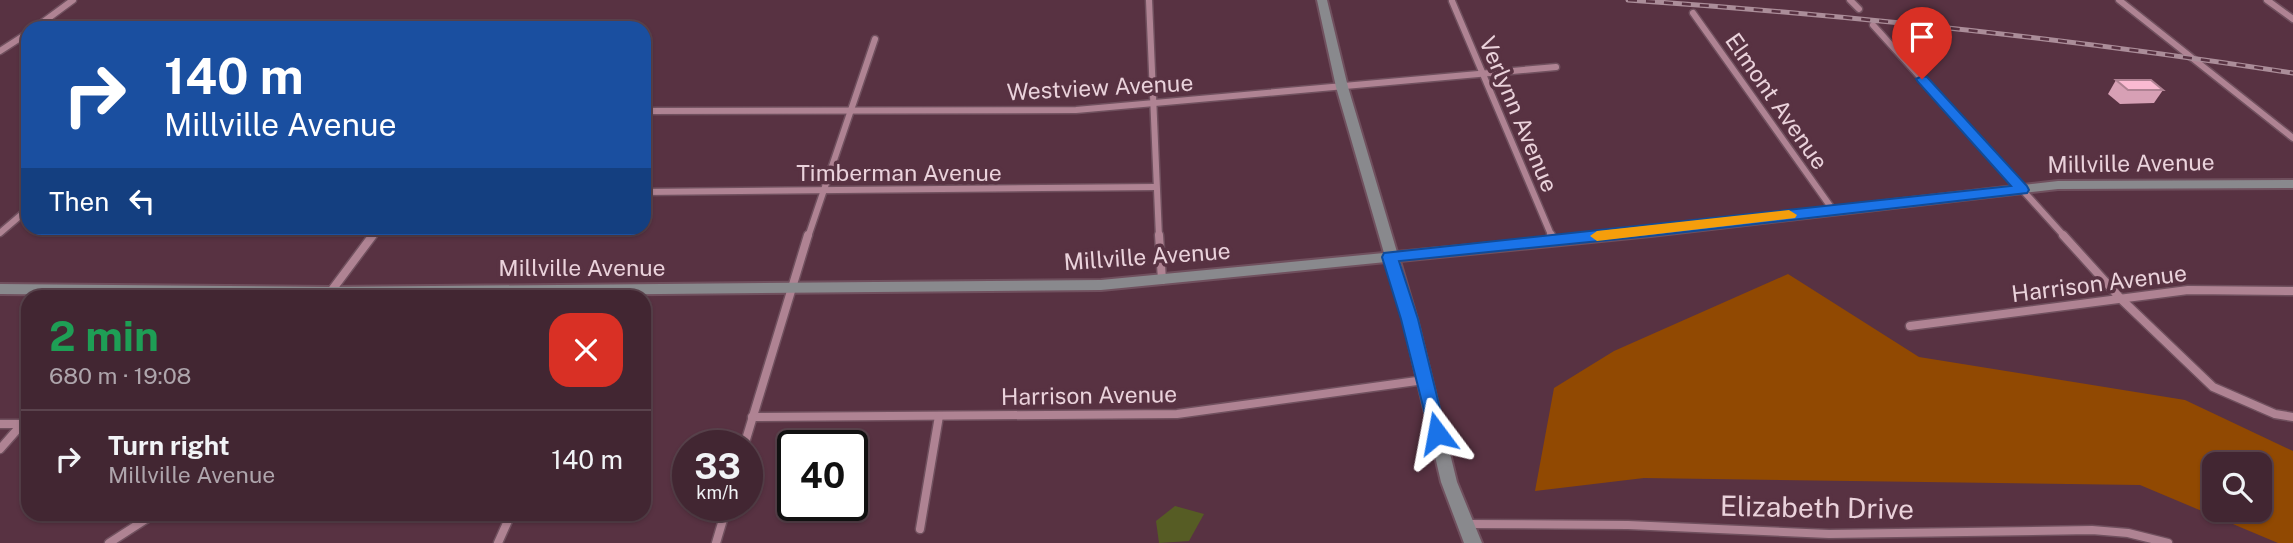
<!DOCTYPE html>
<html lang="en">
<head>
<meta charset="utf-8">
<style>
  body { margin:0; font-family:"Public Sans",sans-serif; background:#4c323e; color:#f1f3f6; height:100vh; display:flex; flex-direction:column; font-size:26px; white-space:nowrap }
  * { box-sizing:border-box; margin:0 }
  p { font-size:23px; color:#aea5ac }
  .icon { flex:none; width:38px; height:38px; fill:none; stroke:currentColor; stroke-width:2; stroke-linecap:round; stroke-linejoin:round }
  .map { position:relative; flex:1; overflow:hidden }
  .sheet { position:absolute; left:21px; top:290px; width:630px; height:231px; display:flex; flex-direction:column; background:#422632; border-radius:21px; box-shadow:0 2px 5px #0004,0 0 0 2px #5a434d }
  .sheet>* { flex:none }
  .banner { position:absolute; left:21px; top:21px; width:630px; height:214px; border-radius:21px; box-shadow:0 2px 5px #0004,0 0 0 2px #5a434d; background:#1a4fa0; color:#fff; overflow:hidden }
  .tools { position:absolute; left:2202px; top:452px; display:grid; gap:14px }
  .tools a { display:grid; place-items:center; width:70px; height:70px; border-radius:14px; background:#422632; box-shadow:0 2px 5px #0004,0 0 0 2px #5a434d; font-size:35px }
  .speed { position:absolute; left:672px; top:430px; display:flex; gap:14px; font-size:35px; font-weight:700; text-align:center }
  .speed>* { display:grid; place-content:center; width:91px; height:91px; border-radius:50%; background:#422632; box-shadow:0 2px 5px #0004,0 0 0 2px #5a434d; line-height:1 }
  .speed small { font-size:18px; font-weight:400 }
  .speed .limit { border:4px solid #111; border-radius:10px; background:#fff; color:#111 }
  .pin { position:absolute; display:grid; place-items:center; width:60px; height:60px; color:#fff; margin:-72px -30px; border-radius:50% 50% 50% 0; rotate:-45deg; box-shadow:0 0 7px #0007 }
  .pin .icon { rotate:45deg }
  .me { position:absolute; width:77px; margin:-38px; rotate:347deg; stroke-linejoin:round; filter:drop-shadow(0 0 5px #0008) }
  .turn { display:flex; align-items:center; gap:24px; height:147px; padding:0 28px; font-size:32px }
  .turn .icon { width:91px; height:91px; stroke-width:2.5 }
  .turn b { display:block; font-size:49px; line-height:60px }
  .then { display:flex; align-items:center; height:66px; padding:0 28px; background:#0003; gap:14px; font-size:26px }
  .round { display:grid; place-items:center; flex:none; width:74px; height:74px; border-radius:21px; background:#4c323e }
  .head { display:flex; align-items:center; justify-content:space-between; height:119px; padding:0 28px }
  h1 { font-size:42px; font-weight:700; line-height:52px; color:#1e9e55 }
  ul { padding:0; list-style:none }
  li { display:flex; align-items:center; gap:21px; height:98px; padding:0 28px; border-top:2px solid #5a434d }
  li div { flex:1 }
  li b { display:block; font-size:26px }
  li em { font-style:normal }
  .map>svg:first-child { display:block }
  .green { fill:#914902; fill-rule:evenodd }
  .water { fill:#565c24 }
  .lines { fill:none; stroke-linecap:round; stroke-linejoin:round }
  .street-far1-casing { stroke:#70505e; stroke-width:9 }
  .street-casing { stroke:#70505e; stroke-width:11 }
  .secondary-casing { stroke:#70505e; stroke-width:4 }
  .street-far1 { stroke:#af8393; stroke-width:6 }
  .street { stroke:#af8393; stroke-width:8 }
  .secondary { fill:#89898d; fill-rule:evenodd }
  .rail-casing { stroke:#ab8d99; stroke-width:5 }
  .rail { stroke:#583242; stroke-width:2.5; stroke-dasharray:9; stroke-linecap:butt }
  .wall { fill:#d7a0b5 }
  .building { fill:#fabad2; stroke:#af8293; stroke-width:2 }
  .route { fill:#1a73e8; stroke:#114b97; stroke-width:2 }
  .slow { fill:#f59e0b }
  .labels { text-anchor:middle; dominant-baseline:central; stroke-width:7; stroke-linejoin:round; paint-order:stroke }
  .street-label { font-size:23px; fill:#ead2db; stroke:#583242 }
  .near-street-label { font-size:28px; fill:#ead2db; stroke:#583242 }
</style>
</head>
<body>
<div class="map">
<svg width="2293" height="543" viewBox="0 0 2293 543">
  <rect width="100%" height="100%" fill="#583242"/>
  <path class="green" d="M1788,274L1919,357L2185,400L2293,451V543H2278L2140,485L1644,478L1535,491L1554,388L1614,351ZM2214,464H2259V509H2214Z"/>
  <path class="water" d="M1175,506L1204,514L1189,541L1159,543L1156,521Z"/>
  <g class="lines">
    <g class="street-far1-casing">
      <g id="street-far1">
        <path d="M1149,0L1159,237"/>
        <path d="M1850,0L1859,9"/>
        <path d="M2119,0L2293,138"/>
        <path d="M2267,0L2293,19"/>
        <path d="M1452,1L1552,237"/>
        <path d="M1693,13L1833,210"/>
        <path d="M1873,25L2065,237"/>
        <path d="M35,28L73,0"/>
        <path d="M0,51L28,33"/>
        <path d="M644,111L1076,110L1556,67"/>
        <path d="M644,192L1155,187"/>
        <path d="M0,233L28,209"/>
        <path d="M372,237L378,228"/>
        <path d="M808,237L875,39"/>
      </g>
    </g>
    <g class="street-casing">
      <g id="street">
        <path d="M1159,235L1162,280"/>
        <path d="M1551,235L1553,240"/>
        <path d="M2063,235L2121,299L2213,387L2275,414L2293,417"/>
        <path d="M326,298L373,235"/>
        <path d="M1910,326L2188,290L2293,291"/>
        <path d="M752,417L1177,414L1424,380"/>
        <path d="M0,424H28"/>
        <path d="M744,446L808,235"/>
        <path d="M0,449L22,424"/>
        <path d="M1467,524L1628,525L1829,534L2092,530L2128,533L2168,543"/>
        <path d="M920,529L939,416"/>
        <path d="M109,543L154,514"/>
        <path d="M498,543L511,514"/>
        <path d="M716,543L727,506"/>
      </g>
    </g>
    <g class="secondary-casing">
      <path id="secondary" d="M1317,0H1327L1348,87L1397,252L1651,228L2058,181L2293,180V188L2058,189L1651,236L1400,261L1417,319L1457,482L1482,543H1464L1441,482L1403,319L1386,262L1101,290L331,297L0,294V284L331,287L1101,280L1384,253L1336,87Z"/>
    </g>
    <use href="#street-far1" class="street-far1"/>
    <use href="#street" class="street"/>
    <use href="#secondary" class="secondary"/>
    <g class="rail-casing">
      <path id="rail" d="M1628,0C1851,15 2072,39 2293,73"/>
    </g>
    <use href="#rail" class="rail"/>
  </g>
  <path class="wall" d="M2116,80L2163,90L2154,103L2120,104L2108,94Z"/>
  <path class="building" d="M2116,80H2151L2163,90H2128Z"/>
  <path class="route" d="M1922,76L1927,77L2027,186L2029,190L2027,193L1650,236L1399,261L1418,319L1446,433L1444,438H1431L1401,319L1382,257L1384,253L2011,186L1918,82L1916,79Z"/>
  <path class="slow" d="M1789,210L1797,215L1795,218L1597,241L1590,236L1597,231Z"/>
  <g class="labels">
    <g class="street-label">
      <text transform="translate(1100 87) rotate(-3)">Westview Avenue</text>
      <text transform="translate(1777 101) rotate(55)">Elmont Avenue</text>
      <text transform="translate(1519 114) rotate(67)">Verlynn Avenue</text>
      <text transform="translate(2131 163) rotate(-1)">Millville Avenue</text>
      <text x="899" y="172">Timberman Avenue</text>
      <text transform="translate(1147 256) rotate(-4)">Millville Avenue</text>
      <text x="582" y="267">Millville Avenue</text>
      <text transform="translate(2099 283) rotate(-7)">Harrison Avenue</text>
      <text transform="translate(1089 395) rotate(-1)">Harrison Avenue</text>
    </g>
    <g class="near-street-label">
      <text transform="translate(1817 507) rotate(1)">Elizabeth Drive</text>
    </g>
  </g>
</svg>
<div class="tools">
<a><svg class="icon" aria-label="search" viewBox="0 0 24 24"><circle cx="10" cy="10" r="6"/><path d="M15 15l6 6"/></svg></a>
</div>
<div class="speed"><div>33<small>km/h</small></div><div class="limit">40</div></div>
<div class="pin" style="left:1922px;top:79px;background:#d93025"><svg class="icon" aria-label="arrive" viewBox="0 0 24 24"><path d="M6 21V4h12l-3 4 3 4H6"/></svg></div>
<svg class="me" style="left:1437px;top:433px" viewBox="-20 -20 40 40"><path d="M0-17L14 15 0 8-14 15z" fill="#1a73e8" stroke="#fff" stroke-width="4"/></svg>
<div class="banner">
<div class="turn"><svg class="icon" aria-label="right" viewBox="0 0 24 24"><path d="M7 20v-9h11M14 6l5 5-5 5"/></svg><div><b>140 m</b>Millville Avenue</div></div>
<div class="then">Then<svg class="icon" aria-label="left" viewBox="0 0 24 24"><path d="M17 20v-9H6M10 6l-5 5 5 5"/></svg></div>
</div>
<section class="sheet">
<div class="head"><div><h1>2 min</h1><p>680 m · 19:08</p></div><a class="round" style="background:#d93025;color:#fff"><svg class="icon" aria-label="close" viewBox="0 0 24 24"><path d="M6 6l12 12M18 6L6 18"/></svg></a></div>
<ul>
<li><svg class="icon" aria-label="right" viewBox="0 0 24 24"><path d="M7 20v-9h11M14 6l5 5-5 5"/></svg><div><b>Turn right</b><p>Millville Avenue</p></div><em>140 m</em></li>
</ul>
</section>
</div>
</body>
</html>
